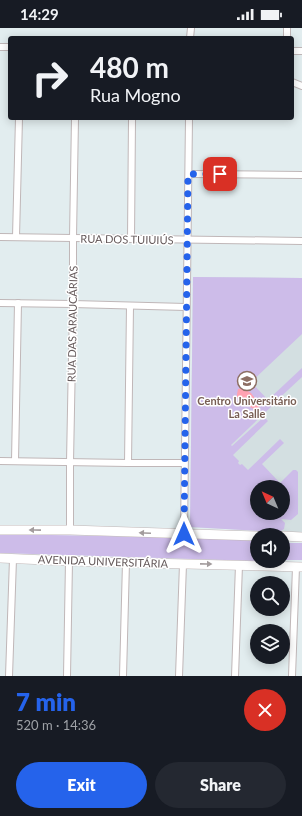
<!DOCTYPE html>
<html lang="en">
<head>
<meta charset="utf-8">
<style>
  body { margin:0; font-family:Lato,sans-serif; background:#242831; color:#f1f3f6; height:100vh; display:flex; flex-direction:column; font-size:15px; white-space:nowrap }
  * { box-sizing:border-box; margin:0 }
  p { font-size:13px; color:#9ea1a6 }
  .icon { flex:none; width:22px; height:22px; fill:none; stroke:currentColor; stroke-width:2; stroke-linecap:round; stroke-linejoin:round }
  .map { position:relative; height:648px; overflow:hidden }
  .side { display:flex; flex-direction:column; background:#171b24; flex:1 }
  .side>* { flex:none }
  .banner { position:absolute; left:8px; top:8px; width:286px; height:84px; border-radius:4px; box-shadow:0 2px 10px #0003; background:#171b24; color:#f1f3f6; overflow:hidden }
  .needle { width:26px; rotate:316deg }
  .tools { position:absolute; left:250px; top:452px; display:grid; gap:8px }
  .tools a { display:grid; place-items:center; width:40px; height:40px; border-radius:50%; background:#171b24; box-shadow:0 2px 10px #0003; font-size:20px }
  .pin { position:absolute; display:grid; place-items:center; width:34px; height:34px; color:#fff; margin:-17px; border-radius:8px; box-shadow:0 2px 6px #0006 }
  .me { position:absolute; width:44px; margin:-22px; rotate:0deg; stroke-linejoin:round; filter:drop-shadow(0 0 3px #0008) }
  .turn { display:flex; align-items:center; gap:14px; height:84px; padding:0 16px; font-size:18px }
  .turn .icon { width:52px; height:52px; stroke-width:2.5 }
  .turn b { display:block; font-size:28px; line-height:34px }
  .round { display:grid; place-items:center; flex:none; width:42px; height:42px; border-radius:21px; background:#242831 }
  .head { display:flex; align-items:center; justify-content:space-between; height:68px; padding:0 16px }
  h1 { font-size:24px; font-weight:800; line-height:30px; color:#2563eb }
  .cta { display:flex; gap:8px; margin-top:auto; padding:8px 16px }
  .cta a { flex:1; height:46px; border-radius:24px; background:#2563eb; color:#fff; font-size:16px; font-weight:800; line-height:46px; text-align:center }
  .cta a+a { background:#242831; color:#f1f3f6 }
  .status { display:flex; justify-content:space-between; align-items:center; height:28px; padding:0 20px; background:#171b24; direction:ltr }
  .status svg { height:11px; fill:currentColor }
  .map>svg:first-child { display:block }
  .education { fill:#d3dfe1; fill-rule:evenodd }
  .green { fill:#cdbce9; fill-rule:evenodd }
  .water { fill:#ffa2b2 }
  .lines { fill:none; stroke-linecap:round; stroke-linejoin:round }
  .minor-casing { stroke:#c0b7b8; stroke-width:8 }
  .secondary-casing { stroke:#c0b6b6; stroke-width:10 }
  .minor { stroke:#fff; stroke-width:6 }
  .secondary { stroke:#fff; stroke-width:9 }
  .oneway { fill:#a39c9d }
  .route { stroke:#2563eb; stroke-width:7; stroke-dasharray:0 12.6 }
  .labels { text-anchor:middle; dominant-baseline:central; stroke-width:3; stroke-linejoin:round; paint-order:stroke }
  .street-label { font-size:11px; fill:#655a5b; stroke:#fff }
  .education-label { font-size:11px; font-weight:bold; fill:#785e54; stroke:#fff }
</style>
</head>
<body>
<div class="status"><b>14:29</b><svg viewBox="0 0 49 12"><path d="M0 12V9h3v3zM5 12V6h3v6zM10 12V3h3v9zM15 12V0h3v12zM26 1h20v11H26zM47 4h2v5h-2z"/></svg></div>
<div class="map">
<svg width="302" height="648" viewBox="0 0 302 648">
  <rect width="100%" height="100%" fill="#e2edef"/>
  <path class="education" d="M193,249L302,250V505L190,499ZM257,459H283V485H257Z"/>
  <g class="green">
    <path d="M193,249L302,250V306L251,354L273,377L231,417L232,418L264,389L268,393L233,427L239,433L238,435L240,437L242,436L248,442L280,411L284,415L262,436L280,455L293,442H296L298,444V486L291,492L281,491L285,495L284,501L279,504L190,499ZM257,459H283V485H257Z"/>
    <path d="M302,340V349L274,375L270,370Z"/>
    <path d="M0,506L257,511V533L0,525Z"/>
    <rect x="283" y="515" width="19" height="17"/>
  </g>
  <path class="water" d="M243,360L251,365L257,373L260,375V378L258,380L254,381L250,379C249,371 242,372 237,369V366L238,361Z"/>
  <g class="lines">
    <g class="minor-casing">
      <g id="minor">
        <path d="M190,10L191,0"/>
        <path d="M287,10V0"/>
        <path d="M0,19H10"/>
        <path d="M292,23H302"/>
        <path d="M292,54L302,58"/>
        <path d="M189,146L302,147"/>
        <path d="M0,209L302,213"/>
        <path d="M16,209L19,90"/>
        <path d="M131,211L132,90"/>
        <path d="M0,275L73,276L186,279"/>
        <path d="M0,433L128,435H184"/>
        <path d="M15,433L18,275"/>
        <path d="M128,435L130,278"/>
        <path d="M70,502V434L73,276V210L75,90"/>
        <path d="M184,506L189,90"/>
        <path d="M9,648L13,531"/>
        <path d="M67,648L69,533"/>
        <path d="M123,648L126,534"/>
        <path d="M179,648L183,536"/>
        <path d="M235,648L239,537"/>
        <path d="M292,648L296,539"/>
      </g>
    </g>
    <g class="secondary-casing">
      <g id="secondary">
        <path d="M0,502H70L257,508"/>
        <path d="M283,508L302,509"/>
        <path d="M0,530L69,533L302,539"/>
      </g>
    </g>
    <use href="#minor" class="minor"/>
    <use href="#secondary" class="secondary"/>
  </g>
  <defs><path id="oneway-solid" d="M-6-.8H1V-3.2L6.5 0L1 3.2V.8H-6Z"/></defs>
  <g class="oneway">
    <use href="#oneway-solid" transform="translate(35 502) rotate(-179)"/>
    <use href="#oneway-solid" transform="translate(145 505) rotate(-178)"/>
    <use href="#oneway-solid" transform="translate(206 536) rotate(1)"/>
  </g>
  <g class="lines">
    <path class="route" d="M184,506L188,146H220"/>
  </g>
  <defs>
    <g id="university-ring" transform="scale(1)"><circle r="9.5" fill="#fff" stroke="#8d6e63" stroke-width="1.5"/><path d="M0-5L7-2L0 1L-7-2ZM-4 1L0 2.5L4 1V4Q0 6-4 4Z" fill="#8d6e63"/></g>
  </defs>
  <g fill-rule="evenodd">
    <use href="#university-ring" x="247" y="353"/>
  </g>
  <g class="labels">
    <g class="street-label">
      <text transform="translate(127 211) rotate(1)">RUA DOS TUIUIÚS</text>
      <text transform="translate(72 296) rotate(-89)">RUA DAS ARAUCÁRIAS</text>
      <text transform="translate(103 533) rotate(2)">AVENIDA UNIVERSITÁRIA</text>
    </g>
    <g class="education-label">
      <text x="247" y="372">Centro Universitário<tspan x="247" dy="13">La Salle</tspan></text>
    </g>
  </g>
</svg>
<div class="tools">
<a><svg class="needle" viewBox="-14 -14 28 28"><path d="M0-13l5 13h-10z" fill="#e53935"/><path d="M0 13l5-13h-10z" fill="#9ea1a6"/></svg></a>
<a><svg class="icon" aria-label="sound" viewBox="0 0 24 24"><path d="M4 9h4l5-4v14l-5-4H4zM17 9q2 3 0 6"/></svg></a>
<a><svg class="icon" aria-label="search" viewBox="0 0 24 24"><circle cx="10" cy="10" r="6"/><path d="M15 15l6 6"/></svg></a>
<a><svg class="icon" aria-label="layers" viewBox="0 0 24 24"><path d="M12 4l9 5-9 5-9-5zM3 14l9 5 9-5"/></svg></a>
</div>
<div class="pin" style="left:220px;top:146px;background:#d93025"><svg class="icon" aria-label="arrive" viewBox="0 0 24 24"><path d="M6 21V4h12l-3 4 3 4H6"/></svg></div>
<svg class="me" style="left:184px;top:506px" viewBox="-20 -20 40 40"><path d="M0-17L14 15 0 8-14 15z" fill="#2563eb" stroke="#fff" stroke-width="4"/></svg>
<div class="banner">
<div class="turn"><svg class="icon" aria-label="right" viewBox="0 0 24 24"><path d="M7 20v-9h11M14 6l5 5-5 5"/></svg><div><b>480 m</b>Rua Mogno</div></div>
</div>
</div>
<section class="side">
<div class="head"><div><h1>7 min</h1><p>520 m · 14:36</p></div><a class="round" style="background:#d93025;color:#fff"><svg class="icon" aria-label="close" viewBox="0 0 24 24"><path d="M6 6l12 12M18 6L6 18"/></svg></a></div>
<div class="cta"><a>Exit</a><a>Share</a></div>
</section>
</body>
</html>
